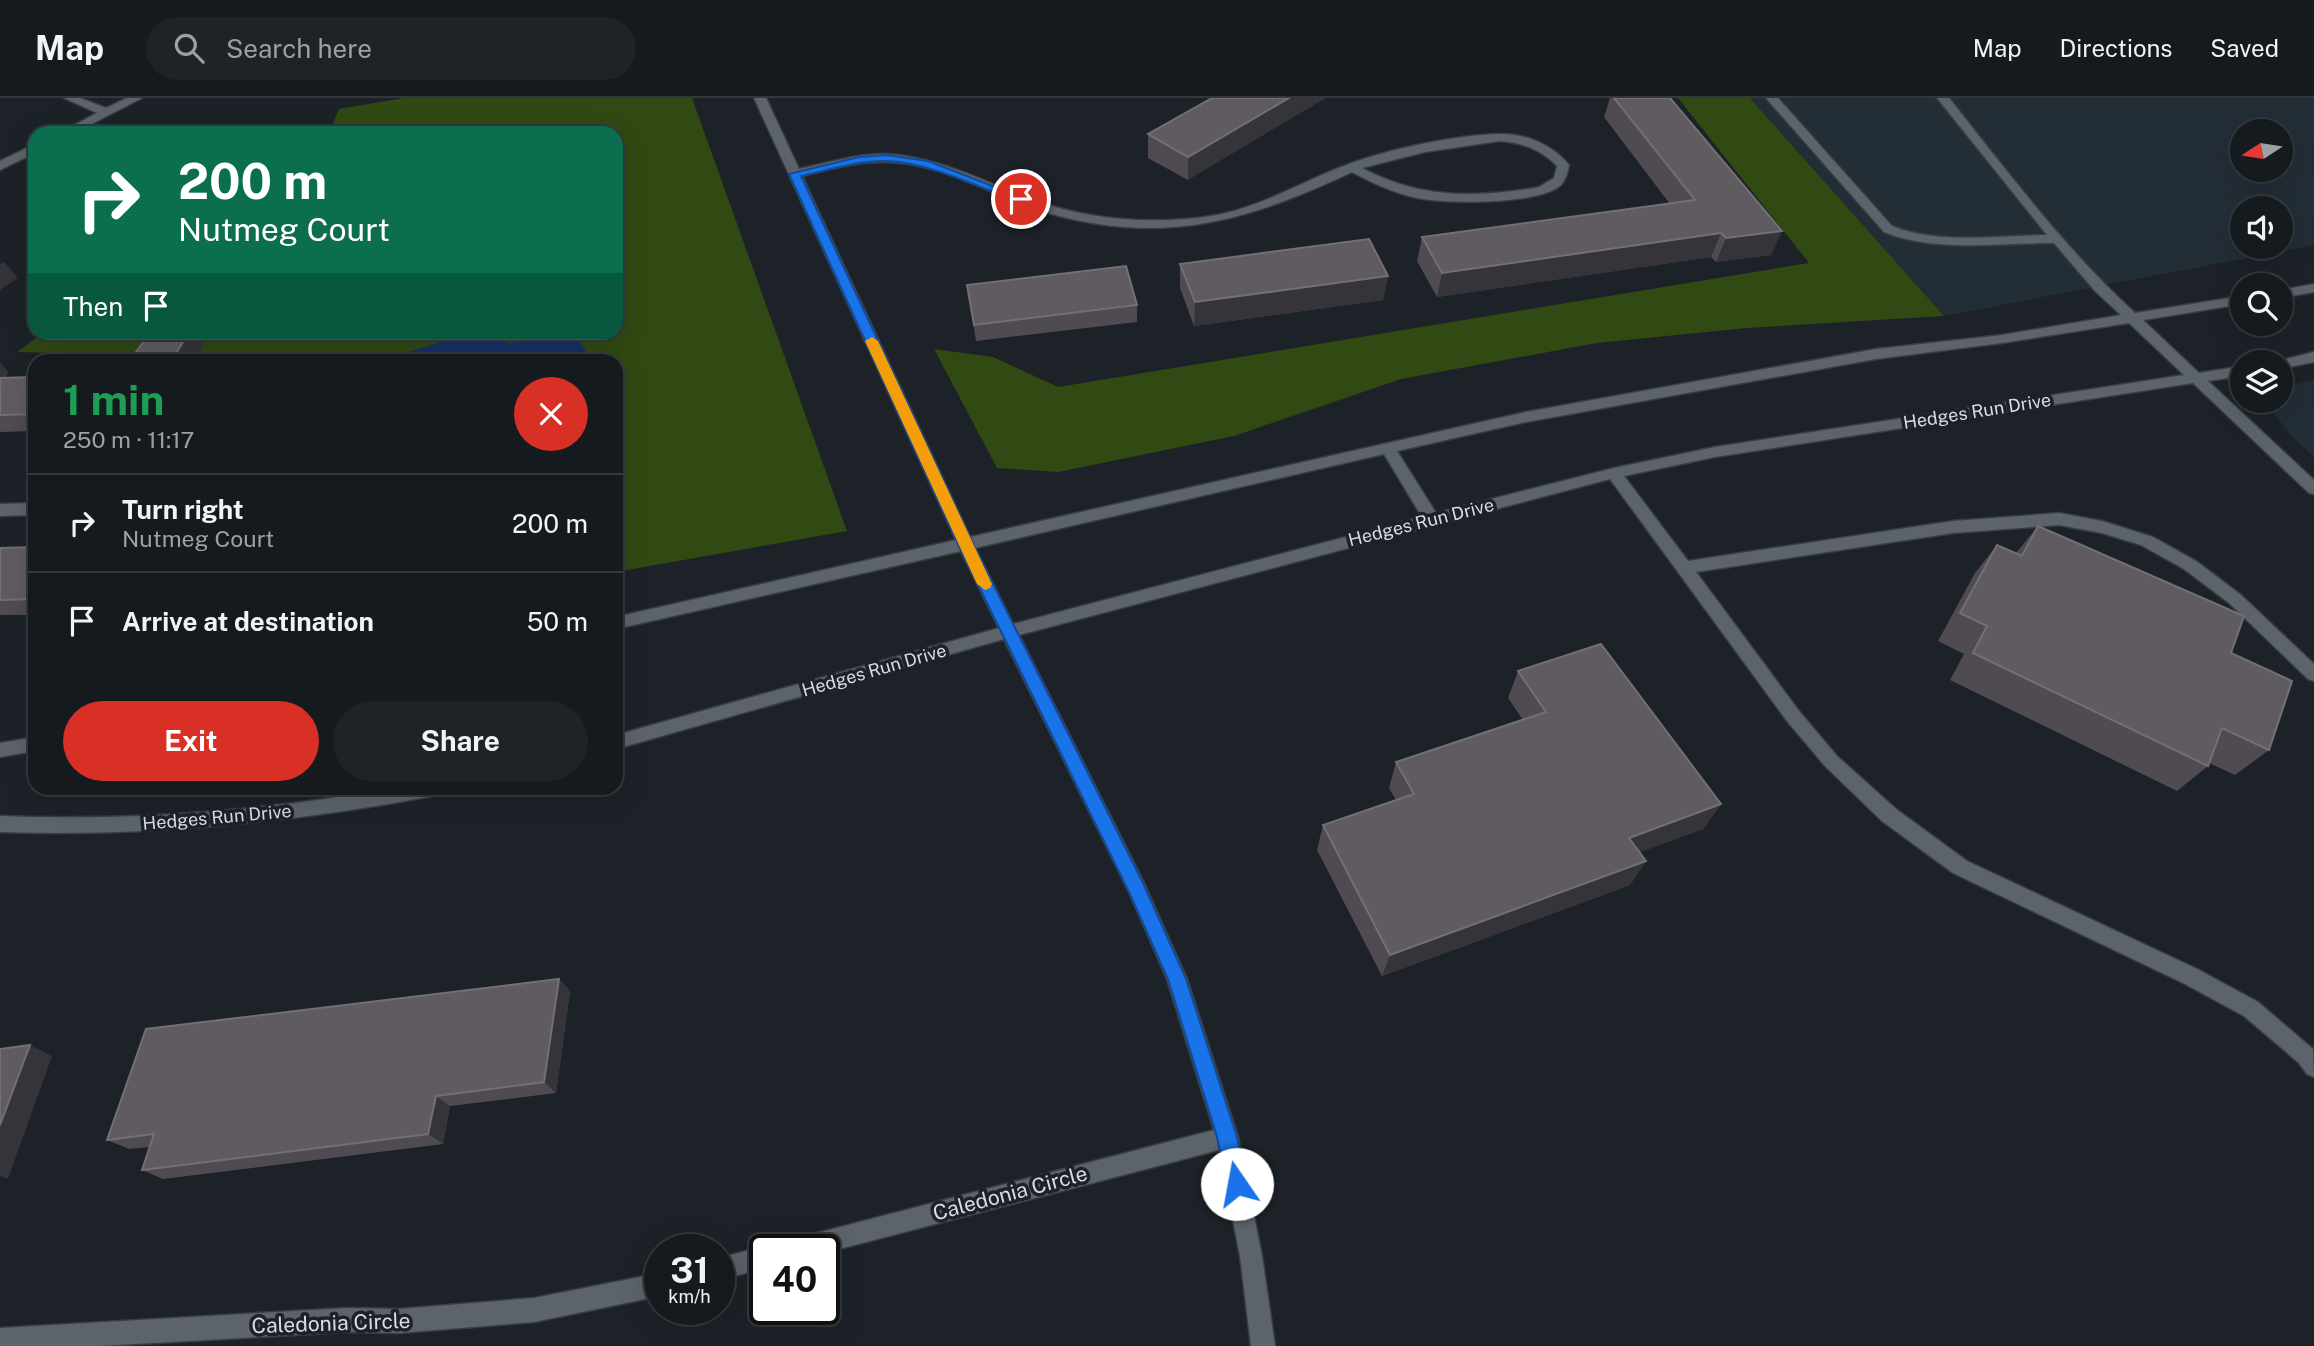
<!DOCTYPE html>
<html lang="en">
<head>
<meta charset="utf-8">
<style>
  body { margin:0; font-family:"Public Sans",sans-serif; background:#1e2327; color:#f1f3f6; height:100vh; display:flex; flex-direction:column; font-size:26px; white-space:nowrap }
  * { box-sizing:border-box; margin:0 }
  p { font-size:23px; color:#9da1a4 }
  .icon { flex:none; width:38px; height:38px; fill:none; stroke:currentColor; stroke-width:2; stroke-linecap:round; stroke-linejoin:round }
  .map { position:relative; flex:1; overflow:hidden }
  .details { position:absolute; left:28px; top:256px; width:595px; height:441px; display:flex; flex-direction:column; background:#151a1e; border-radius:21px; box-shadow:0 7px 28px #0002,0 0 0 2px #34383c }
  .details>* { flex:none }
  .hud { position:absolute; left:28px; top:28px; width:595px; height:214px; border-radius:21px; box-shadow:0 7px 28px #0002,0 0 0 2px #34383c; background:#0b6e4f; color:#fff; overflow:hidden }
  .needle { width:46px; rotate:258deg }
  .tools { position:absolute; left:2230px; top:21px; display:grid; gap:14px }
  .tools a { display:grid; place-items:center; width:63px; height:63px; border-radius:50%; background:#151a1e; box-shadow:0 7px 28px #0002,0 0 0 2px #34383c; font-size:35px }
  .speed { position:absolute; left:644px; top:1136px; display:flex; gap:14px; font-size:35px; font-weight:700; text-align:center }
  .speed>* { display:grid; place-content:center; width:91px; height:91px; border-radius:50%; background:#151a1e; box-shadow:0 7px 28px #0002,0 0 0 2px #34383c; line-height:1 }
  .speed small { font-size:18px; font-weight:400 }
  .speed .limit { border:4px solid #111; border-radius:10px; background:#fff; color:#111 }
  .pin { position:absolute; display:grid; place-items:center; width:60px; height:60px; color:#fff; margin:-30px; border:4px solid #fff; border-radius:50%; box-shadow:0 2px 7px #0007 }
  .me { position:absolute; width:77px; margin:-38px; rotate:348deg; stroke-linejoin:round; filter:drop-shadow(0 0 5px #0008) }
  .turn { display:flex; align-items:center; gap:24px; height:147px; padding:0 35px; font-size:32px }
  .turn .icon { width:91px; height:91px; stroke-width:2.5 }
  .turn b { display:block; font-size:49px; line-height:60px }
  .then { display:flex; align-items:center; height:66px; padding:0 35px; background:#0003; gap:14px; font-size:26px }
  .round { display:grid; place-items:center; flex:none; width:74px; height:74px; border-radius:37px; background:#1e2327 }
  .headline { display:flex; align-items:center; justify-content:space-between; height:119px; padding:0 35px }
  h1 { font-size:42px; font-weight:700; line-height:52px; color:#1e9e55 }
  .button { display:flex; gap:14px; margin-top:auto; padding:14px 35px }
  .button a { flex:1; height:80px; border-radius:42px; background:#d93025; color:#fff; font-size:28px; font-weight:700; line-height:80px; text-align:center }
  .button a+a { background:#1e2327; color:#f1f3f6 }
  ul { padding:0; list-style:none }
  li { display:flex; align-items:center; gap:21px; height:98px; padding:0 35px; border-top:2px solid #34383c }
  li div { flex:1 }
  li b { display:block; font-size:26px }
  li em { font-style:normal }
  header { display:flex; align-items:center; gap:42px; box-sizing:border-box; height:98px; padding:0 35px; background:#151a1e; border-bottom:2px solid #34383c }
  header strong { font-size:33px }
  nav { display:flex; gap:38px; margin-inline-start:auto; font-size:24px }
  .search { width:490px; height:63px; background:#1e2327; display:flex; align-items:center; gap:18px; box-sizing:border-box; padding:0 24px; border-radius:38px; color:#9da1a4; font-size:26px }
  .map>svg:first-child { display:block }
  .built { fill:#232d36; fill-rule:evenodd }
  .green { fill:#314913 }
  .water { fill:#173266 }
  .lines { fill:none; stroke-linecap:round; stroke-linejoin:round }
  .minor-casing { stroke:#393d43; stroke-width:3 }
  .minor { fill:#5c636a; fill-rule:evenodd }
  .wall { fill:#504b52 }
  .shaded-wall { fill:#35343b }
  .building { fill:#5f5b61; stroke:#726f75; stroke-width:2 }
  .route { fill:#1a73e8; stroke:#114b97; stroke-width:2 }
  .slow { fill:#f59e0b }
  .labels { text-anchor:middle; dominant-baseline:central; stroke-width:7; stroke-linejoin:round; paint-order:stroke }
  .street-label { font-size:18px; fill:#d9dde1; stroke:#1c2228 }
  .near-street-label { font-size:21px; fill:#d9dde1; stroke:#1c2228 }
</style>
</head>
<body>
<header>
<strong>Map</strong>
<div class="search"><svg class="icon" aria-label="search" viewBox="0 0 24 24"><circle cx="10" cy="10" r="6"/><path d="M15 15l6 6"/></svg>Search here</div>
<nav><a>Map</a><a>Directions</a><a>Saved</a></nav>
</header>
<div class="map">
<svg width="2314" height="1248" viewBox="0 0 2314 1248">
  <rect width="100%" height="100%" fill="#1c2228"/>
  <g class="built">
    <path d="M1750,0H2314V147L1944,218ZM2242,33H2280V72H2242ZM2242,110H2280V149H2242Z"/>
    <path d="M2314,282V359L2289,335L2269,309L2273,303H2280L2282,289Z"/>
  </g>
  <g class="green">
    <path d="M404,0H692L847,433L616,474V262H214V259L17,254L44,234H616V35H329L339,11Z"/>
    <path d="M1678,0H1750L1944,218L1747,230L1597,245L1401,281L1234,338L1058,374L997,370L934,251L993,259L1058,289L1809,165Z"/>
  </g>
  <path class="water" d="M576,235L590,262H389V260L469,235H503L508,246L547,235Z"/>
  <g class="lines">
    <g class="minor-casing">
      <g id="minor">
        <path d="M64,0H80L106,10L127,0H142L74,35H59L97,15Z"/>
        <path d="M754,0H766L799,71C828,65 857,55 887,56C939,59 985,84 1033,102C1089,122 1152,127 1211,118C1261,110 1302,83 1349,66C1389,51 1456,37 1499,36C1525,35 1553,47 1569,67C1568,74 1566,81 1561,87C1539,107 1446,106 1417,100C1394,95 1372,85 1352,74C1248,123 1163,148 1048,115C994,99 944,65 886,64C857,63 829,71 802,78L970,439L1526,314L1876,251L2002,237L2121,217L2095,193L2054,145C1999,145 1936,155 1884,134L1766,0H1778L1892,128C1939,147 1998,137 2047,137L1937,0H1949C2008,74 2065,151 2135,215L2242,198V206L2143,222L2199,275L2242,268V278L2208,283L2314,382V396L2309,395L2193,285L1715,359L1624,378L1688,463L1953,423L2059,415L2102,423L2153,439L2196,463L2241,497L2314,566V583L2308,581L2229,505L2184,471L2141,447L2102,435L2059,427L1953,435L1696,474L1799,613L1837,658L1896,711L1967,763L2197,871L2258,904L2313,951L2314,979L2307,976L2299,965L2244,918L2183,885L1953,775L1882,723L1825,668L1787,623L1610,381L1019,537L1144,785L1187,881L1238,1039L1262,1158L1275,1248H1251L1240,1158L1219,1052L824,1155V1152H783L786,1144L794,1141L1214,1032L1167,881L1129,794L1004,541L616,651V637L999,530L961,453L616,531V519L956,442ZM1500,43C1522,45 1541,51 1557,68L1554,80L1539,89L1528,91C1467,100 1417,99 1362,70L1425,54ZM2129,225L2184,277L1715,349L1614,370L1436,415L1397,353L1526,324L1876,261L2002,245ZM1384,356L1422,419L1013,526L975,450Z"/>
        <path d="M35,46V55L0,72V63Z"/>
        <path d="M2314,186V194L2280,200V192Z"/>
        <path d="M2314,254V264L2280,271V264H2274Z"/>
        <path d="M35,405V417L0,418V406Z"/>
        <path d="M35,639V653L0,659V645Z"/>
        <path d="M394,690H442L439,695L433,698C289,725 146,739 0,734V718C132,723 264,713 394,690Z"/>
        <path d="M765,1148L773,1152H765V1170L719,1182V1160Z"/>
        <path d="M660,1175V1198L534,1224L399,1235L347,1234L100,1248H0V1230L347,1210L399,1211L534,1200Z"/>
      </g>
    </g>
    <use href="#minor" class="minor"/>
  </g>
  <g class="wall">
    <path d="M1212,0L1188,82L1148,60V36Z"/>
    <path d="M1610,0H1670L1782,133L1771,157L1716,164L1711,159L1437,199L1417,163L1422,139L1670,106L1604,19Z"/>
    <path d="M1180,166L1388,178L1383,202L1194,228L1180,190Z"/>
    <path d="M967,187L1137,207V224L976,243Z"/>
    <path d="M0,265L8,274L5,280L35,279V333L0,334Z"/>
    <path d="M2038,428L2231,555L2269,652L2235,677L2209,665L2208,668L2177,693L1950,582L1964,556L1938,543L1975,475L1997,447L2016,455Z"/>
    <path d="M35,449V517H0V450Z"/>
    <path d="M1518,573L1721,706L1703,731L1640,754L1646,763L1630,787L1382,878L1317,752L1323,727L1396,702L1389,690L1396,664L1523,622L1508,600Z"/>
    <path d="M559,881L570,893L556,995L450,1008L443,1046L163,1081L142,1072L150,1049L129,1051L107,1042Z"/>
  </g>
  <g class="shaded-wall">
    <path d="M1289,0H1326L1188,82V59Z"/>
    <path d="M1782,133L1771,157L1716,164L1726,140Z"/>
    <path d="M1721,135L1711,159L1437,199L1442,175Z"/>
    <path d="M4,164L18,180L0,192V166Z"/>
    <path d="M1388,178L1383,202L1194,228L1195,204Z"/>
    <path d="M189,234H195L204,247L195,262H172Z"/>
    <path d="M0,265L8,274L0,287Z"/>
    <path d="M1721,706L1703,731L1614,764L1629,740Z"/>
    <path d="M1646,763L1630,787L1382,878L1390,857Z"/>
    <path d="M559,881L570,893L556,995L544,984Z"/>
    <path d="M30,947L52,958L8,1081L0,1078V1027Z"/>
    <path d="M436,998L450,1008L443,1046L428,1036Z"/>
  </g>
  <g class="building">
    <path d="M1212,0H1289L1188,59L1148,36Z"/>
    <path d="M1614,0H1670L1782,133L1726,140L1721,135L1442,175L1422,139L1695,102Z"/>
    <path d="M1369,141L1388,178L1195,204L1180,166Z"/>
    <path d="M1126,168L1137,207L974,227L967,187Z"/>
    <path d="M151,234H189L172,262H130Z"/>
    <path d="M35,279V316L0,317V280Z"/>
    <path d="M2038,428L2244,518L2231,555L2292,583L2269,652L2222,630L2208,668L1973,555L1987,528L1960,515L1997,447L2022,458Z"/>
    <path d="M35,449V499L34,501L0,502V450Z"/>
    <path d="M1601,546L1721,706L1629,740L1646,763L1390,857L1323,727L1414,696L1396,664L1546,614L1518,573Z"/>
    <path d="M559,881L544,984L436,998L428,1036L142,1072L154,1036L107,1042L146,931Z"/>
    <path d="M30,947L0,1027V951Z"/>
  </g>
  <path class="route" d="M887,57L928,63L1026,101L1017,103C976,88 931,65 887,63C858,62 829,72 801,78L974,448L1143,785L1186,881L1237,1039L1247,1086L1244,1093L1237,1096L1229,1093L1227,1086L1217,1039L1168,881L1129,794L959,448L789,76L859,59Z"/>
  <path class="slow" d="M872,239L878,243L992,486L990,490L985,492L977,486L865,243Z"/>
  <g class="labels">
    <g class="street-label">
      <text transform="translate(1977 313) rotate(-9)">Hedges Run Drive</text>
      <text transform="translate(1421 424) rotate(-14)">Hedges Run Drive</text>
      <text transform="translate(874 572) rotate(-16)">Hedges Run Drive</text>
      <text transform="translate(217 719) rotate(-5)">Hedges Run Drive</text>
    </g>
    <g class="near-street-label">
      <text transform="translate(1010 1095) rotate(-15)">Caledonia Circle</text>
      <text transform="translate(331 1225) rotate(-2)">Caledonia Circle</text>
    </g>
  </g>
</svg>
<div class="tools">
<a><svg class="needle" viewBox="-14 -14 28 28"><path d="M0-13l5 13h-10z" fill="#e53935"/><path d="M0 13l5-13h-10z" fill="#9da1a4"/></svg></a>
<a><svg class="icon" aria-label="sound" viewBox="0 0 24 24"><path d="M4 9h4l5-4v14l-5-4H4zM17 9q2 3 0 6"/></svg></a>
<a><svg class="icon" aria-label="search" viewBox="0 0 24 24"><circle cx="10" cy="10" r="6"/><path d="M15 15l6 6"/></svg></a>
<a><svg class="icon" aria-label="layers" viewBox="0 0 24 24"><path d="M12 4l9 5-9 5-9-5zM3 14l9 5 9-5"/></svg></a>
</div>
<div class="speed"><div>31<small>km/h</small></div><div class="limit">40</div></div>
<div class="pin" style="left:1021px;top:101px;background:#d93025"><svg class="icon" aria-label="arrive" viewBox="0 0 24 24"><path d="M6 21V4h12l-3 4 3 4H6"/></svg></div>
<svg class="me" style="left:1237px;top:1086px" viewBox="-20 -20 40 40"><circle r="19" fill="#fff"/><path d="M0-13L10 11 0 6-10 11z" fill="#1a73e8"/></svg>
<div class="hud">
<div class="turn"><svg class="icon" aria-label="right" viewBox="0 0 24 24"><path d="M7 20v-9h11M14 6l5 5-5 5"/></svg><div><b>200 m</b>Nutmeg Court</div></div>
<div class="then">Then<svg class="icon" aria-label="arrive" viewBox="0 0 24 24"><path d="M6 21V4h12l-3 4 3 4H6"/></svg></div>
</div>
<section class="details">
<div class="headline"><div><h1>1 min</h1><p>250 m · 11:17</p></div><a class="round" style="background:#d93025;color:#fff"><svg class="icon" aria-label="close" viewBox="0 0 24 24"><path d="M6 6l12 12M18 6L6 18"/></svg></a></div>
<ul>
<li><svg class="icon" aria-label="right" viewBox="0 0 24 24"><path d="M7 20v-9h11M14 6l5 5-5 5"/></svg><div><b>Turn right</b><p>Nutmeg Court</p></div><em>200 m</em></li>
<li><svg class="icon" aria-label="arrive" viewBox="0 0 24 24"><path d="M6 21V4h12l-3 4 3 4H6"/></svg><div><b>Arrive at destination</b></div><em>50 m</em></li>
</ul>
<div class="button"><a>Exit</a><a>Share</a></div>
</section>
</div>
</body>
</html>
